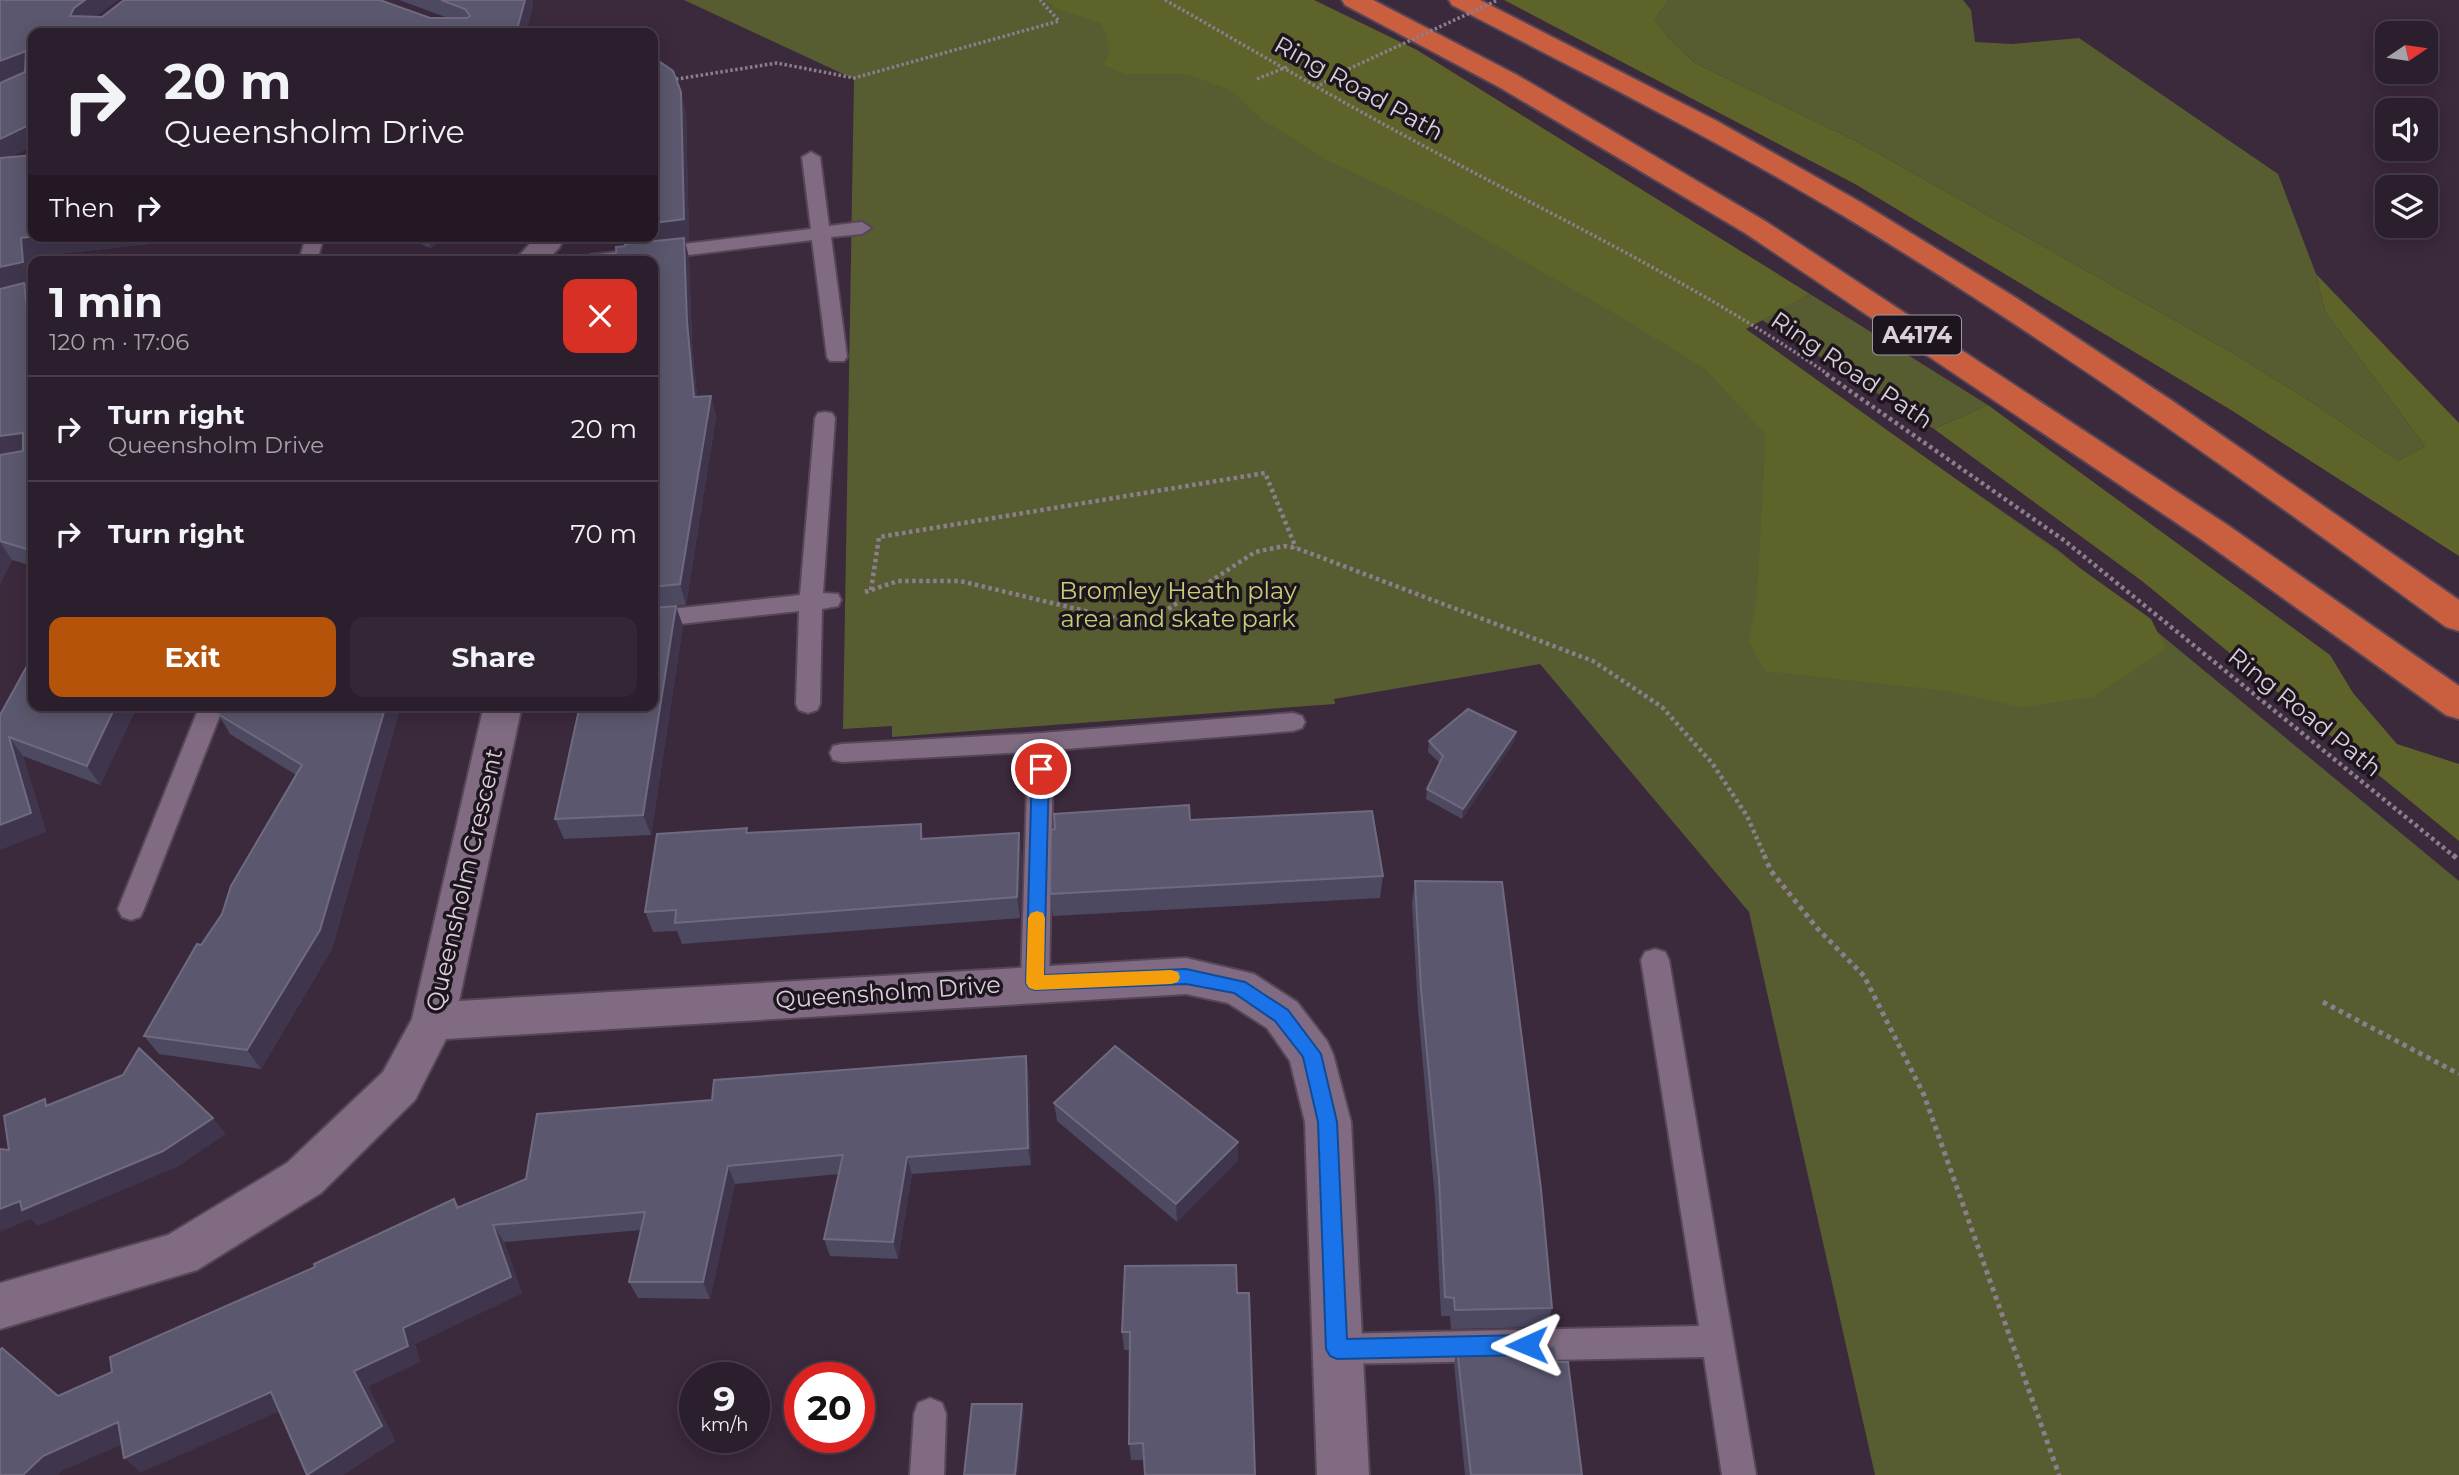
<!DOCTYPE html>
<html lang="en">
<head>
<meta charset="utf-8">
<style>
  body { margin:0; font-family:Montserrat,sans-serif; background:#342735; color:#f1f3f6; height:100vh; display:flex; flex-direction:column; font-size:26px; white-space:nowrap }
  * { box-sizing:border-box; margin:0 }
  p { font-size:23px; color:#a6a2aa }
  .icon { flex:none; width:38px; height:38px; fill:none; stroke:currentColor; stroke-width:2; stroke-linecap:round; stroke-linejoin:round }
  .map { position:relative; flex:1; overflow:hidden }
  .details { position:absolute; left:28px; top:256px; width:630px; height:455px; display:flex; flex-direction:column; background:#2c1f2d; border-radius:14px; box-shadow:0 4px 18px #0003,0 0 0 2px #483d49 }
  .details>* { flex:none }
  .guide { position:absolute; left:28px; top:28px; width:630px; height:214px; border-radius:14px; box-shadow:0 4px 18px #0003,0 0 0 2px #483d49; background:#2c1f2d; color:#f1f3f6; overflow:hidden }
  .needle { width:46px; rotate:77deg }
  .controls { position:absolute; left:2375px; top:21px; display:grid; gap:14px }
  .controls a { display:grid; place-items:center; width:63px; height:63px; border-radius:14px; background:#2c1f2d; box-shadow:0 4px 18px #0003,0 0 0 2px #483d49; font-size:35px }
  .speed { position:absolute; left:679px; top:1362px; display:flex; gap:14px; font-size:35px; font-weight:700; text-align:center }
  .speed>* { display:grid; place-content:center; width:91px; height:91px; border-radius:50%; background:#2c1f2d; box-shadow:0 4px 18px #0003,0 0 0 2px #483d49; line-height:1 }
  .speed small { font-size:18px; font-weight:400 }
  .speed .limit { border:10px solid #d22; background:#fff; color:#111 }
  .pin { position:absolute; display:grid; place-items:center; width:60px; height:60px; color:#fff; margin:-30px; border:4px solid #fff; border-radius:50%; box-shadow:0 2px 7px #0007 }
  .me { position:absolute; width:77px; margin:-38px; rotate:269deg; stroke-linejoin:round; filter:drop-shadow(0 0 5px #0008) }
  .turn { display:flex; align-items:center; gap:24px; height:147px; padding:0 21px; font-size:32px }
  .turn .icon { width:91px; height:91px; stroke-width:2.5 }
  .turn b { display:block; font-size:49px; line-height:60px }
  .then { display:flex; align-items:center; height:66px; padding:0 21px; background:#0003; gap:14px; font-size:26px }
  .round { display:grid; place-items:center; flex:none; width:74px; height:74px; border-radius:14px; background:#342735 }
  .summary { display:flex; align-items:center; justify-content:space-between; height:119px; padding:0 21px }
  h1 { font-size:42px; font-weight:700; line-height:52px }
  .primary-button { display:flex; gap:14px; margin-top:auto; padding:14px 21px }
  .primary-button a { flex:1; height:80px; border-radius:14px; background:#b45309; color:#fff; font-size:28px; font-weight:700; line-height:80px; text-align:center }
  .primary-button a+a { background:#342735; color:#f1f3f6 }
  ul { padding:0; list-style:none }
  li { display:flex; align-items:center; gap:21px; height:105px; padding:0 21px; border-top:2px solid #483d49 }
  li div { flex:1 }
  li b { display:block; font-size:26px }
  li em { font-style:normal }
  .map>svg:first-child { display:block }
  .green { fill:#585d31 }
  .forest { fill:#5e6329 }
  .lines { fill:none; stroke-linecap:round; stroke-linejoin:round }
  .lane-casing { stroke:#564657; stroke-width:4 }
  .street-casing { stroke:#564657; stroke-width:4 }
  .highway-casing { stroke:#564657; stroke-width:4 }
  .path-far2 { stroke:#8d7e8e; stroke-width:3.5; stroke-dasharray:2.5 2.5; stroke-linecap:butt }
  .path-far1 { stroke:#8d7e8e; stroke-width:4.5; stroke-dasharray:3.5 3.5; stroke-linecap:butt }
  .path { stroke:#8d7e8e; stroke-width:5; stroke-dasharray:4.5 4.5; stroke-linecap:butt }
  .lane { fill:#806b82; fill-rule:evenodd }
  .street { fill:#806b82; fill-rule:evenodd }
  .highway { fill:#c95f3f; fill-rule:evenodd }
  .path-bridge { stroke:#8d7e8e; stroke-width:3.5; stroke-dasharray:2.5 2.5; stroke-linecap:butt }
  .wall { fill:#4c4961 }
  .shaded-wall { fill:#3f364d }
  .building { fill:#5b576e; stroke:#6f6a7f; stroke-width:2 }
  .route { fill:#1a73e8; stroke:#114b97; stroke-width:2 }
  .slow { fill:#f59e0b }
  .labels { text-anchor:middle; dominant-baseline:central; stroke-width:7; stroke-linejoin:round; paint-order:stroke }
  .shield { fill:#1d151e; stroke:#a196a2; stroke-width:2 }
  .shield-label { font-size:23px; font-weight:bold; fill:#dacedb }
  .street-label { font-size:24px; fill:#dacedb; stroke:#1d151e }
  .park-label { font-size:24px; fill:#c5ce77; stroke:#1d151e }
</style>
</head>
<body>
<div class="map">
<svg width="2459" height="1475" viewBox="0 0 2459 1475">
  <rect width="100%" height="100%" fill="#3b293c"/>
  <g class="green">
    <path d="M684,0H1100L1719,314L2058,550L2459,881V1475H1875L1749,912L1540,664L1334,699L1335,704L892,737V726L843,729L854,79Z"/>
    <path d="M1669,0H1963L1971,10L1975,42L2012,44L2079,38L2278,174L2316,274L2325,312L2425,446L2398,461L2312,402L2229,351L1858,142L1695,63L1668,37L1655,19Z"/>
    <path d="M1810,294L1988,405L1934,429L1762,320Z"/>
  </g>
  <g class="forest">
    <path d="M1046,0H1314L1417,50L1810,294L1746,329L2151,619L2166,649L2093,697L2021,707L1948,691L1765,671L1749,642L1757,596L1766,434L1705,369L1624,319L1447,217L1329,161L1263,120L1231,90L1186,74H1125L1104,65L1110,50L1102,24L1057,9Z"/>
    <path d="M1504,0H1669L1655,19L1668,37L1695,63L1858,142L2229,351L2312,402L2398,461L2425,446L2325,312L2316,274L2459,423V556L2231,410L1855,184Z"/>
    <path d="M1988,405L2330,655L2353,693L2397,744L2459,764V841L2142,581L1934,429Z"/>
  </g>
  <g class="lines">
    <g class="lane-casing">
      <g id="lane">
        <path d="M811,152L820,157L829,226L862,222L871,228L862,234L831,237L847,357L844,361H830L827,357L812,240L639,261H582L591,255L811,229L802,157Z"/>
        <path d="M306,236H324L317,261H299Z"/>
        <path d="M825,412L832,413L835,418L823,593L838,594L841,600L838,606L822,609L820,704L817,710L808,713L799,710L796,704L799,611L653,627V611L800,595L815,418L818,413Z"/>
        <path d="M200,705H224L144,909L140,917L131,920L122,917L118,909Z"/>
        <path d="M1293,713L1302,716L1305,722L1302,728L1293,731L1053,750L1049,983L1045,991L1035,994L1025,991L1021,983L1028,752L842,762L833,760L830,753L833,746L842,744L1041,733Z"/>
        <path d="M1655,949L1665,952L1669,960L1756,1475H1722L1704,1357L1337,1364L1326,1360L1321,1349L1326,1338L1337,1334L1699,1326L1641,960L1645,952Z"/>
        <path d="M930,1398L942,1403L946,1414L944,1475H910L914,1414L918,1403Z"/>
      </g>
    </g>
    <g class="street-casing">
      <g id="street">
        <path d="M537,236H566L559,248L546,261H514Z"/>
        <path d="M33,283V301L0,308V290Z"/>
        <path d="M484,705H522L459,1001L1186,958L1254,974L1297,1002L1327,1041L1333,1054L1351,1122L1369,1475H1317L1305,1122L1290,1061L1267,1028L1228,1003L1186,994L446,1039L415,1100L321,1193L197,1270L0,1329V1283L168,1235L287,1163L383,1072L412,1019Z"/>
      </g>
    </g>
    <g class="highway-casing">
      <g id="highway">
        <path d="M1342,0H1373L1517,75L1765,221L2226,524L2459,686V719L2446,715L2202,540L1745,233L1499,87L1345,5Z"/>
        <path d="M1449,0H1480L1717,121L1862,203L2018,299L2171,400L2459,600V631L2446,627C2249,483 2051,341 1842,215C1715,139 1583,73 1452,5Z"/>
      </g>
    </g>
    <g class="path-far2">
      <path d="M1165,0C1246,46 1327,94 1409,138C1551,215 1696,283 1829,375"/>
      <path d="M1257,79L1287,67"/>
      <path d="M671,80L777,63L854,78L1059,21L1040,0"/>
      <path d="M1320,85L1344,71"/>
    </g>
    <g class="path-far1">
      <path d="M1826,374L2065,541L2455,857"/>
      <path d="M871,590L879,537L1265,473L1296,548"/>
      <path d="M865,592L898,581H960L1144,625L1255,552L1284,546L1296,548L1593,661L1662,707L1712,763L1747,816L1765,857"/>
    </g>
    <g class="path">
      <path d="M1764,855L1771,871L1817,928L1864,976L1924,1095L2059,1475"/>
      <path d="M2453,855L2459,860"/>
      <path d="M2323,1002L2459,1074"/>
    </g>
    <use href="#lane" class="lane"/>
    <use href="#street" class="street"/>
    <use href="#highway" class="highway"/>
    <path class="path-bridge" d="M1344,71L1498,0"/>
  </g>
  <g class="wall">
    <path d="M0,0H118L94,17L448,18L399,0H532L533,4L526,33H33V146L10,157L33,236H221L31,257L0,288V83L25,72L0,82Z"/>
    <path d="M686,112L689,241H685L689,258L692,342L697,397L711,396L716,417L686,605L671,606L683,626L651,835L564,839L555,819L653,705V261L629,243L627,236H653Z"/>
    <path d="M399,236H448L431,248Z"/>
    <path d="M24,283L33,299V566L12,560L0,584V289Z"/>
    <path d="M138,705L100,785L23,756L46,832L0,715Z"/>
    <path d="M401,705L332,949L261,1069L159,1054L144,1036L201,945L222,914L296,775L230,734L218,714Z"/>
    <path d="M1516,732L1514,742L1462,819L1426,799L1427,789L1440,763L1428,752L1429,741Z"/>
    <path d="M1190,820L1383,876L1380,898L1053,916L1050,894L1055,829Z"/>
    <path d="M748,833L924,839L1022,854L1020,918L682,944L677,931L653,932L645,912Z"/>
    <path d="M1415,881L1552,1308L1547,1327L1451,1329L1450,1316H1441L1435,1199L1418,1010L1412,903Z"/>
    <path d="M1029,1074L1031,1165L912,1174L898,1259L830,1256L824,1239L839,1174L735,1184L710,1299L638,1298L629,1282L641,1230L504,1242L522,1293L415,1344L420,1362L368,1386L395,1441L343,1475H306L279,1411L141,1472L124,1458L122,1444L61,1471L57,1475H0L58,1396L112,1372L315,1267L454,1199L460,1207L712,1100Z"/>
    <path d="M1054,1103L1238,1142V1160L1177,1222L1057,1121Z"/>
    <path d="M1237,1293L1144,1460H1131L1129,1444L1130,1350H1124L1122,1332Z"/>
    <path d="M1457,1348L1557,1362L1582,1475H1465L1454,1364Z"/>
  </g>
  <g class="shaded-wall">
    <path d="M85,0H118L82,26L70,16L74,8Z"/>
    <path d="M525,0H532L533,4L526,33H516Z"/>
    <path d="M26,51L33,69L0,82V61Z"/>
    <path d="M681,92L686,112L689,241H685L689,258L692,342L699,417L630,248L627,236H653V223Z"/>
    <path d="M33,123V146L0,162V139Z"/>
    <path d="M36,236H221L31,257L33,281L0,288V267L21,238Z"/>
    <path d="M426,236H448L431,248Z"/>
    <path d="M24,283L33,299V321L27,309Z"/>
    <path d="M711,396L716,417L686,605L680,584Z"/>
    <path d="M23,433L33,450L0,456V436Z"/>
    <path d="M0,542L12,560L0,584Z"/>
    <path d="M676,606L683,626L651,835L643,815Z"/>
    <path d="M116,705H138L100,785L87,766Z"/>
    <path d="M386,705H401L332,949L261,1069L247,1050Z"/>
    <path d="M1516,732L1514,742L1462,819L1463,809Z"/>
    <path d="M9,737L23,756L46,832L0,850V825Z"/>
    <path d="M921,824L925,844L921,839Z"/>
    <path d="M1019,833L1022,854L1020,918L1017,897Z"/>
    <path d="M1026,1056L1029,1074L1031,1165L1028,1148Z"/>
    <path d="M213,1118L226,1134L177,1167L38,1226L31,1219L0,1232V1209Z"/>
    <path d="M1238,1142V1160L1177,1222L1176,1204Z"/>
    <path d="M907,1157L912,1174L898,1259L893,1242Z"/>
    <path d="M728,1166L735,1184L710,1299L703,1282Z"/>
    <path d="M493,1225L504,1242L522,1293L415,1344L420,1362L368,1386L395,1441L343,1475H307L354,1371L403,1328Z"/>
    <path d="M271,1392L286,1408L141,1472L124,1458Z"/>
    <path d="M1022,1404L1024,1412L1018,1475H1015Z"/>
    <path d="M118,1422L136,1438L61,1471L57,1475H23L43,1456Z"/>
  </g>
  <g class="building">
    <path d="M0,0H85L74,8L70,16L102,17L124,0H380L430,18H467L470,16L465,9L441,0H525L516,33H33V123L0,139V83L25,72L26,51L0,61Z"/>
    <path d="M653,57L673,71L681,92L684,219L653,223Z"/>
    <path d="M33,155V236H36L21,238L23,262L0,267V158Z"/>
    <path d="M684,238L687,322L694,397L711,396L680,584L653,587V261H617L616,247L625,246V244Z"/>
    <path d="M24,283L27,309H33V551L0,541V455L23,451V433L0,436V289Z"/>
    <path d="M676,606L643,815L555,819L580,705H653V608Z"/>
    <path d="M33,655V705H116L87,766L9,737L31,813L0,825V715Z"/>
    <path d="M221,705H386L320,930L247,1050L144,1036L197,944L201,945L222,914L231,886L302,765L218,714Z"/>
    <path d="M1468,709L1516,732L1463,809L1427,789L1443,756L1429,741Z"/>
    <path d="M1189,805L1190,820L1372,811L1383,876L1050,894L1051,830L1055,829L1054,814Z"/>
    <path d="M921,824V839L1019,833L1017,897L675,923L676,910L645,912L657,834L747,828L746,833Z"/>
    <path d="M1415,881L1502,882L1541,1189L1552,1308L1455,1310L1454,1298L1445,1297L1439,1179L1421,989Z"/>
    <path d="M1115,1046L1238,1142L1176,1204L1054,1103Z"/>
    <path d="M139,1048L213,1118L163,1151L22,1210L20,1201L0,1209V1149L9,1150L4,1116L45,1099L46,1106L123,1075Z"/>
    <path d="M1026,1056L1028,1148L907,1157L893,1242L824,1239L843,1155L728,1166L703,1282H629L645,1212L493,1225L511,1277L403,1328L408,1346L354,1371L382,1426L307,1475L271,1392L124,1458L118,1422L43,1456L23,1475H0V1350L2,1348L58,1396L112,1372L110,1357L315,1267L314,1264L454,1199L457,1208L526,1179L537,1114L712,1100L714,1080Z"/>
    <path d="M1236,1265L1237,1293H1249L1255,1475H1145L1143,1443L1129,1444L1130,1332H1122L1125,1266Z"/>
    <path d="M1555,1346L1557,1362H1568L1582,1475H1471L1457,1348Z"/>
    <path d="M972,1404H1022L1015,1475H964Z"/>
  </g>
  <path class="route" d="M1041,763L1049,769L1044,975L1186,969L1245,982L1288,1010L1321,1054L1337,1122L1347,1339L1527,1335L1534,1338L1537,1345L1534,1352L1527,1355L1337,1359L1330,1356L1326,1349L1318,1122L1303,1057L1275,1021L1234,993L1186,984L1035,990L1029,988L1026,983L1032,769Z"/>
  <path class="slow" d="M1037,911L1043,913L1045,918L1044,975L1171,970L1178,972L1180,977L1178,982L1171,984L1035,990L1029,988L1026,983L1028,918L1031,913Z"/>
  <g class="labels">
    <rect class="shield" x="1873" y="315.5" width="88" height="39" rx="5"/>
    <g class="shield-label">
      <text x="1917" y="335">A4174</text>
    </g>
    <g class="street-label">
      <text transform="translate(1359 88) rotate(29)">Ring Road Path</text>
      <text transform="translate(1852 370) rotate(34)">Ring Road Path</text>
      <text transform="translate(2305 712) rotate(39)">Ring Road Path</text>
      <text transform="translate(464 880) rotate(-77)">Queensholm Crescent</text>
      <text transform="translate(888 992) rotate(-4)">Queensholm Drive</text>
    </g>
    <g class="park-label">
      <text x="1178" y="590">Bromley Heath play<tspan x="1178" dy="28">area and skate park</tspan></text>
    </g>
  </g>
</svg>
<div class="controls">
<a><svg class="needle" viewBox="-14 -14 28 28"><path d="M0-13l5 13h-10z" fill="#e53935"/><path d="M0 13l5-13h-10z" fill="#a6a2aa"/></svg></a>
<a><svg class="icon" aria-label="sound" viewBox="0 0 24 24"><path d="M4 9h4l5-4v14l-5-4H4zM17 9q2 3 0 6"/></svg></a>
<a><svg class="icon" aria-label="layers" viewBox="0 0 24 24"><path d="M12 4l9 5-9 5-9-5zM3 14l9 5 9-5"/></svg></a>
</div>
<div class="speed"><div>9<small>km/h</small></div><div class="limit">20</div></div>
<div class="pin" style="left:1041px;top:769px;background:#d93025"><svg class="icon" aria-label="arrive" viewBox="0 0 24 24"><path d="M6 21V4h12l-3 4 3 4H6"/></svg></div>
<svg class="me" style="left:1527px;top:1345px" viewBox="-20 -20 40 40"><path d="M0-17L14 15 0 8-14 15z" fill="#1a73e8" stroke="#fff" stroke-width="4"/></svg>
<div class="guide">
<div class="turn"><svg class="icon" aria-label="right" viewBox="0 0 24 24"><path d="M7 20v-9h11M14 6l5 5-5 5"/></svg><div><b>20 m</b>Queensholm Drive</div></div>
<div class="then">Then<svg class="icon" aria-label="right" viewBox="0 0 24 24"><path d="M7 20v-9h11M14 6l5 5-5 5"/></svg></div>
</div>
<section class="details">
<div class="summary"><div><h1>1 min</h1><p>120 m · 17:06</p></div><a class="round" style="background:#d93025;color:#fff"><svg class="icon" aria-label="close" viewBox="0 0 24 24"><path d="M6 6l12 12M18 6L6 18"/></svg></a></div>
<ul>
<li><svg class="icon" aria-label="right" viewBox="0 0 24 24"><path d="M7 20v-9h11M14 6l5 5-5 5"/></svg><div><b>Turn right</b><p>Queensholm Drive</p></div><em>20 m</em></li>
<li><svg class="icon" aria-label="right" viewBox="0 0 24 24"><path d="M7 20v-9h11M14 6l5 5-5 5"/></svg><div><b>Turn right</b></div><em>70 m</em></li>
</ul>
<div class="primary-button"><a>Exit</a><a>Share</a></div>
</section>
</div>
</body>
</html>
